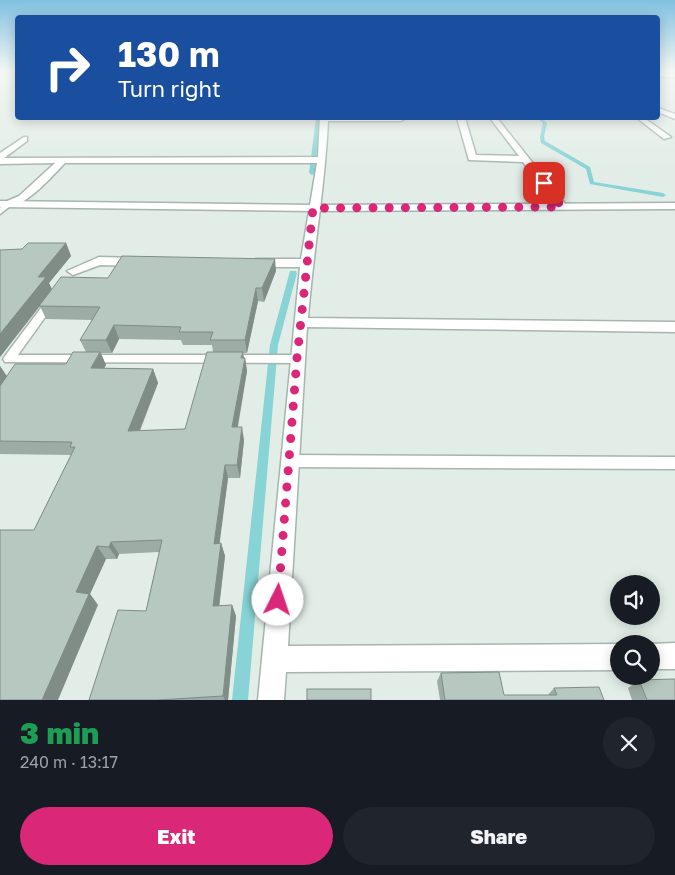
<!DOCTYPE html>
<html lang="en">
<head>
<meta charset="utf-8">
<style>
  body { margin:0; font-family:"Golos Text",sans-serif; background:#20242c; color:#f1f3f6; height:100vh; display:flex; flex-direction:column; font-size:19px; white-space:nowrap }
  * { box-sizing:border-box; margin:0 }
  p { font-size:16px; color:#9ea1a6 }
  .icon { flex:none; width:28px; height:28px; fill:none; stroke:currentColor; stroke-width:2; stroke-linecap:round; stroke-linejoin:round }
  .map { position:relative; height:700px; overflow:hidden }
  .side { display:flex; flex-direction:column; background:#171b24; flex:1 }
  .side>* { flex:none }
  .top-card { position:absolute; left:15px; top:15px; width:645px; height:105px; border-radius:5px; box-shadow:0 2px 12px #0003; background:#1a4fa0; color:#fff; overflow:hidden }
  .fabs { position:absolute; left:610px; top:575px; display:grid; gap:10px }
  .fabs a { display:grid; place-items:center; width:50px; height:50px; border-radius:50%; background:#171b24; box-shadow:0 2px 12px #0003; font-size:25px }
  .pin { position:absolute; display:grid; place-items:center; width:42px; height:42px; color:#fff; margin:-21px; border-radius:10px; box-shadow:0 2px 8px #0006 }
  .me { position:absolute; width:55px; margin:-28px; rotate:4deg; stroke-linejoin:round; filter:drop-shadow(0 0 4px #0008) }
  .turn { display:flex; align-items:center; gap:18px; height:105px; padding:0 20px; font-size:22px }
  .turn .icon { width:65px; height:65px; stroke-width:2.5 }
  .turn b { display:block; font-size:35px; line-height:42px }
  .round { display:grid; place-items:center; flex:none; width:52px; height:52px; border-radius:26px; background:#20242c }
  .headline { display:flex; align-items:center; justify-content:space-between; height:85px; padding:0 20px }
  h1 { font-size:30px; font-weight:800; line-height:38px; color:#1e9e55 }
  .action { display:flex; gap:10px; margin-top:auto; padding:10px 20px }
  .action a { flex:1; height:58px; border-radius:30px; background:#db2777; color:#fff; font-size:20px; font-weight:800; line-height:58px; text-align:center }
  .action a+a { background:#20242c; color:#f1f3f6 }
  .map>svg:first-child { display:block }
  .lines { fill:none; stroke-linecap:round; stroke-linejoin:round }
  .stream { fill:#87d3d5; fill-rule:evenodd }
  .service-casing { stroke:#a4b6ae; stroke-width:3 }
  .minor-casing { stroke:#a4b6ae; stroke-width:3 }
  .tertiary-casing { stroke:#a4b6ae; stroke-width:3 }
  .service { fill:#fff; fill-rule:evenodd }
  .minor { fill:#fff; fill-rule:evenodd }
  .tertiary { fill:#fff; fill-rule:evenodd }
  .wall { fill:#9daca5; fill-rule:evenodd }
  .shaded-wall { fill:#808c86 }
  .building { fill:#b7c8c0; stroke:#808c86 }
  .route { stroke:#db2777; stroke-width:9; stroke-dasharray:0 16.2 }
</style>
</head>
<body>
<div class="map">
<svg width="675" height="700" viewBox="0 0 675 700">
  <rect width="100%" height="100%" fill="#e2ede7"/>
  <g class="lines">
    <g class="stream">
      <path d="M316,118H320L315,173L312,175L309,173Z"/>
      <path d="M537,118H541L547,123L544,137L545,141L590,167L594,182L663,193L666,195L663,197L590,184L586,169L541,143L540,137L543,123Z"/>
      <path d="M290,271H296L297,273L278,345L248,700H232L270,345Z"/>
    </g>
    <g class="service-casing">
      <g id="service">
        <path d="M6,202L13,204L0,214V208Z"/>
        <path d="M51,299L56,302L18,355H297L303,359L297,363L5,362L3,359L5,356L47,300Z"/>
        <path d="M289,455L675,457V469L289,467L284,465L282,461L284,457Z"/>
      </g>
    </g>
    <g class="minor-casing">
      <g id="minor">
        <rect x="658" y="73" width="17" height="4"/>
        <path d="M658,108L675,114V119L658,112Z"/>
        <path d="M320,118L405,119L401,121H328C325,187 313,252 308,318L675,322V332L307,327L288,646L619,644V670L286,672L284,700H258L300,267H256L250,263L256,259H301L317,163H65C53,175 24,210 5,206V202L19,196L55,163L0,164V153L24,137H27V141L4,158L318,157Z"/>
        <path d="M457,118H465L476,155L519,156L490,118H497L566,205V209H558L523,162L469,160Z"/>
        <path d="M637,118H644L671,137L664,139Z"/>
        <path d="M99,257L138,258L144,262L138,266L100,265L73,275L67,271Z"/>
        <path d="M675,643V669H651L650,644Z"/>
      </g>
    </g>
    <g class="tertiary-casing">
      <path id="tertiary" d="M0,201L313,205L675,203V209L313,211L0,207Z"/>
    </g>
    <use href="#service" class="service"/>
    <use href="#minor" class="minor"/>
    <use href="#tertiary" class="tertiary"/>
  </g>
  <g class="wall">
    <path d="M66,243L71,256L49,283L52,289L108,278L276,271L264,302L258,301L247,353H243L244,358H245L247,371L238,427L244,440L240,478H228L219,543H221L225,556L219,606L232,605L236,616L228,700H89L146,611L159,552L119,554L117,559H106L90,594L98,605L34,530L71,455L0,454V366L7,376L66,364L86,352L80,340L92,320L46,319L40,306L0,357L22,249ZM119,339L181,340L183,345H212L213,352L185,429L140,431L158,383L153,369L104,368L106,365L101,353H112Z"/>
    <path d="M441,673L504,695H548L554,688L604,700H440L437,681Z"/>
    <path d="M639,680L675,700H632L628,688Z"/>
  </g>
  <g class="shaded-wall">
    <path d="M66,243L71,256L49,283L52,290L0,357V334L38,277Z"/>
    <path d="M275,259L276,271L264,302L262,288Z"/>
    <path d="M256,288L258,301L247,353L245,340Z"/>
    <path d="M114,325L119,339L112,353L106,340Z"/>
    <path d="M100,352L106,365L97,381L91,368Z"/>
    <path d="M243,352L244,362L245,358L247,371L235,441L232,427Z"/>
    <path d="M0,366L7,377L0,387Z"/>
    <path d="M153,369L158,383L134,444L128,431Z"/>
    <path d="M242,427L244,440L240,478L237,465Z"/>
    <path d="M225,465L228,478L218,556L214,544Z"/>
    <path d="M111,542L119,554L117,559L109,547Z"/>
    <path d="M221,543L225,556L218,617L213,606Z"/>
    <path d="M97,546L106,559L90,594L98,605L58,700H42L76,592Z"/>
    <path d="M232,605L236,616L228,700H225L223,696Z"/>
  </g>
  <g class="building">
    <path d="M28,243H66L38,277H46L0,334V250L22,249Z"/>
    <path d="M122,256L275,259L262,288H256L245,340H210L213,332H179L181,327L114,325L106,340H80L100,307L39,306L61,277L108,278Z"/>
    <path d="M73,352H100L91,368L153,369L128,431L185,429L207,352H243L241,358H245L232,427H242L237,465H225L214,544L221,543L213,606L232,605L223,696L157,700H89L118,610L146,611L162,540L111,542L109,547L97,546L76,592L89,594L42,700H0V530H34L75,447H70L72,442L0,441V386L15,364H66Z"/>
    <path d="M499,672L504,695H557L554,688L599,687L604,700H445L441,673Z"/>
    <path d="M675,679V700H647L639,680Z"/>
    <rect x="307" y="689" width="64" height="11"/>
  </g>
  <linearGradient id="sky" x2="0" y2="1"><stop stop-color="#81c0e0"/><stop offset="0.42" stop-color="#f2f7f4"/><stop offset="1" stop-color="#f2f7f4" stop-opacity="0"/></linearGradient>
  <rect width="675" height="169" fill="url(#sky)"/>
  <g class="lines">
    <path class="route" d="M278,600L297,358L313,208L562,207L544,183"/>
  </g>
</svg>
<div class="fabs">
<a><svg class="icon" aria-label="sound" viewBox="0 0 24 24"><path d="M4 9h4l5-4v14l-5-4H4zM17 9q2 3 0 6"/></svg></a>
<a><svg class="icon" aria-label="search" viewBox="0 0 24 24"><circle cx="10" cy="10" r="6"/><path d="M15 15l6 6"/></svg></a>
</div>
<div class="pin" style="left:544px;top:183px;background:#d93025"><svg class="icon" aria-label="arrive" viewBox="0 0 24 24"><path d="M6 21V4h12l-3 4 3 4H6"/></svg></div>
<svg class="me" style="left:278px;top:600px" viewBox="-20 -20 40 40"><circle r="19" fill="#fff"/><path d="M0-13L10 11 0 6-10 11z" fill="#db2777"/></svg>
<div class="top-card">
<div class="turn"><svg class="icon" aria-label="right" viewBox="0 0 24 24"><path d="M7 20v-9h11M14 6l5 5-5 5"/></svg><div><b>130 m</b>Turn right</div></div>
</div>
</div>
<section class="side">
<div class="headline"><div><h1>3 min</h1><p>240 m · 13:17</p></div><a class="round"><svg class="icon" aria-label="close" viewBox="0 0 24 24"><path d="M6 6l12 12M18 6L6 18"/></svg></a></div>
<div class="action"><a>Exit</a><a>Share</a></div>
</section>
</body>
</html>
